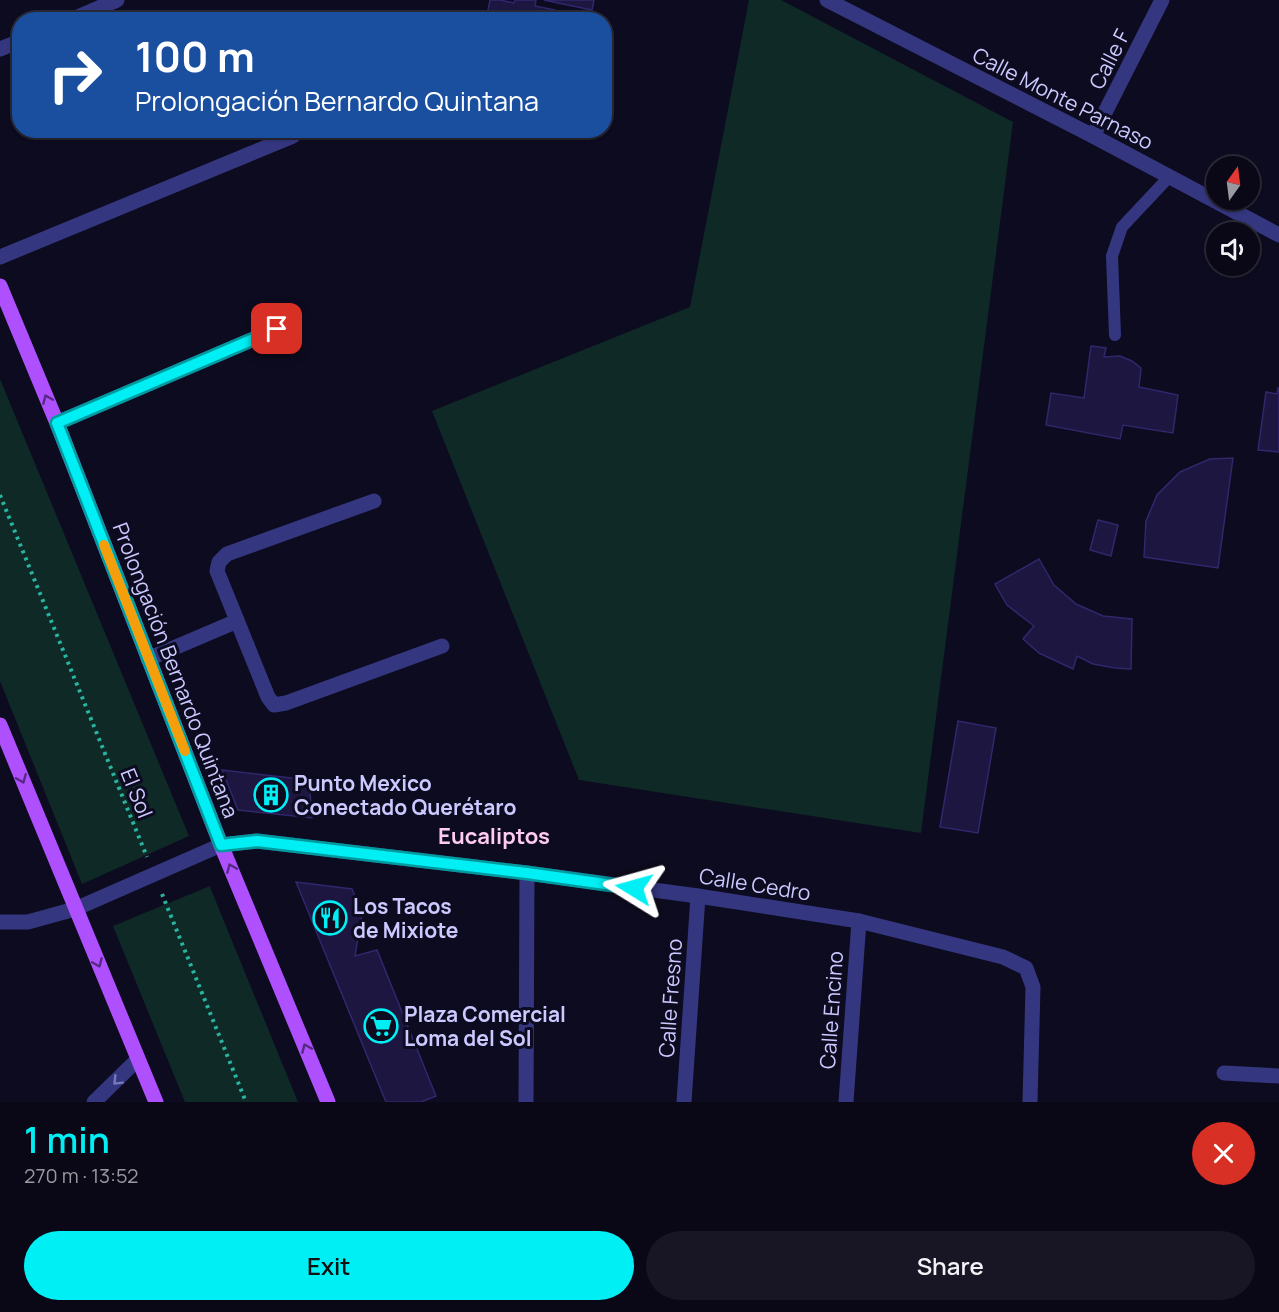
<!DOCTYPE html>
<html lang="en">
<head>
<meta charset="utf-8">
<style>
  body { margin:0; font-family:Manrope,sans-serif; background:#181624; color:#f1f3f6; height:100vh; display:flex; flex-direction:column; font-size:22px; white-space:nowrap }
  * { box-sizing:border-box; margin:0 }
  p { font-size:20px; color:#999aa1 }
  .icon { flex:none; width:33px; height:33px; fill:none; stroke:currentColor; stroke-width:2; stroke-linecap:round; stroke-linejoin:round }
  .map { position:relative; height:1102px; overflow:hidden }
  .drawer { display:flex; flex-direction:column; background:#0a0817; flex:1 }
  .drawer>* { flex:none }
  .banner { position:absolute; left:12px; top:12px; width:600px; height:126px; border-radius:24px; box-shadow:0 2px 4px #0004,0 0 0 2px #2a2936; background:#1a4fa0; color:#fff; overflow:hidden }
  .needle { width:39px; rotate:14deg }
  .fabs { position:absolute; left:1206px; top:156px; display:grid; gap:12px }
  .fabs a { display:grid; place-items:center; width:54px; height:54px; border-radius:50%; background:#0a0817; box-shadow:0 2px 4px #0004,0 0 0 2px #2a2936; font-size:30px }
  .pin { position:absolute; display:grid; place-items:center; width:51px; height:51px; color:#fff; margin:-26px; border-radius:12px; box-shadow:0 3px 9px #0006 }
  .me { position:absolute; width:66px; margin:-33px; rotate:278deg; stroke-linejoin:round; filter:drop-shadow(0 0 4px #0008) }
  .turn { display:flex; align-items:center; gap:21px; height:126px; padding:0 24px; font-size:27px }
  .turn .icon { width:78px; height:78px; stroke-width:2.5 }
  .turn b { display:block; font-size:42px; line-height:51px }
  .round { display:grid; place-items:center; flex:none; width:63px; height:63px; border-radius:32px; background:#181624 }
  .summary { display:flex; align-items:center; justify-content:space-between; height:102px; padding:0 24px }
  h1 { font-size:36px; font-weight:600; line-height:45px; color:#00eff4 }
  .cta { display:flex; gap:12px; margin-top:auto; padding:12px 24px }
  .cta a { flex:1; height:69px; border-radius:36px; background:#00eff4; color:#111; font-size:24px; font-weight:600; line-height:69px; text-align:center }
  .cta a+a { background:#181624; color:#f1f3f6 }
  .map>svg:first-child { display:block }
  .green { fill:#0e2926 }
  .building { fill:#1c1640; stroke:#30276d; stroke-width:1.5 }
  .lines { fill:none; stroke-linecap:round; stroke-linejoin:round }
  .path { stroke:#28b4a0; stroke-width:4; stroke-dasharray:3 4.5; stroke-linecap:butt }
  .service { stroke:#343780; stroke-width:12 }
  .minor { stroke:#343780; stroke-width:15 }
  .tertiary { stroke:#343780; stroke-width:15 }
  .primary { stroke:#af50ff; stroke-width:15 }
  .oneway { stroke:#562a84 }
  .oneway2 { stroke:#7879b9 }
  .route-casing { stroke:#009b9f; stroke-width:15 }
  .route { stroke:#00eff4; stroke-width:10 }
  .slow { stroke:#f59e0b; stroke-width:10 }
  .labels { text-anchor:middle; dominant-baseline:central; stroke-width:6; stroke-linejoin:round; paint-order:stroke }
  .street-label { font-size:21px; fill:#cbc9ff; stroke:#0d0b1f }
  .poi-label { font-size:21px; font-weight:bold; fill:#cbc9ff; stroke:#0d0b1f; text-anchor:start }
  .neighbourhood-label { font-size:22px; font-weight:bold; fill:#ffcbf0; stroke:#0d0b1f }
</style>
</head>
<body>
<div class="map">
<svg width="1279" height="1102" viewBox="0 0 1279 1102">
  <rect width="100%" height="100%" fill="#0d0b1f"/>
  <g class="green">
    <path d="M749,0H781L1013,122L921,833L579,780L432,411L690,307Z"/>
    <path d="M0,379L189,836L82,884L0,681Z"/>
    <path d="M210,886V887L298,1102H185L113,926Z"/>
  </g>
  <g class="building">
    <path d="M490,0H500L514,3L515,0H536L535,6L555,10L553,20H486Z"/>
    <path d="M544,0H594L592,10Z"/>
    <path d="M496,130H536L534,139Z"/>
    <path d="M1091,346L1106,348L1104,357L1120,356L1132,361L1141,368L1139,387L1178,395L1173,433L1123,425L1120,439L1046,425L1051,393L1084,398Z"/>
    <path d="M1278,388H1279V452L1258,450L1266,392L1277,394Z"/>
    <path d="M1233,458L1218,568L1144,557L1146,521L1157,495L1180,472L1210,459Z"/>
    <path d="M1098,520L1118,525L1111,556L1090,550Z"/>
    <path d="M1039,559L1054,585L1076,604L1103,616L1132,619L1131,669L1115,668L1093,664L1077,656L1073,669L1039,653L1023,639L1034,626L1007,605L995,584Z"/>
    <path d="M958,721L996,728L978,833L940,827Z"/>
    <path d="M222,770L309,780L312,818L238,810Z"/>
    <path d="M296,882L352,889L362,914L355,956L377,950L436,1096L421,1102H386Z"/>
  </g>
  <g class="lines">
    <g class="path">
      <path d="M0,495L147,857"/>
      <path d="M162,894L246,1102"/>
    </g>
    <path class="service" d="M1115,335L1112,256L1122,227L1169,177"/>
    <g class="minor">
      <path d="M827,0L1093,136L1279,235"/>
      <path d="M71,20L117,0"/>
      <path d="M0,49L20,41"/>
      <path d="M1093,136L1162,0"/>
      <path d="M0,257L293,136"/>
      <path d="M57,423L277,329"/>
      <path d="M374,501L227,554L219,562L217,571L268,697L274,705L286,703L442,646"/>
      <path d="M148,659L237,621"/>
      <path d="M221,845L257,841L527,873L698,896L859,921L1003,957L1026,968L1033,987L1030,1102"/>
      <path d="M1224,1073L1279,1076"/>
      <path d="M94,1102L138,1059"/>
      <path d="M526,1102L527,873"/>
      <path d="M684,1102L698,896"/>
      <path d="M846,1102L859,921"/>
    </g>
    <path class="tertiary" d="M0,922H28L75,909L221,845"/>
    <g class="primary">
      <path d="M0,286L57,423L221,845L328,1102"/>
      <path d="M0,725L156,1102"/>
    </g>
  </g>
  <defs><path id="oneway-chevron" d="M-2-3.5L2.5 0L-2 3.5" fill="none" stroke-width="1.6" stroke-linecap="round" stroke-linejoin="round" transform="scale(1.5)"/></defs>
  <g class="oneway">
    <use href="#oneway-chevron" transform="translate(47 399) rotate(-113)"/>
    <use href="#oneway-chevron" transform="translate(22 779) rotate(68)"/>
    <use href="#oneway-chevron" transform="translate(231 868) rotate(-113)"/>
    <use href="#oneway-chevron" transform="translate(98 963) rotate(67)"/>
    <use href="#oneway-chevron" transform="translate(306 1048) rotate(-113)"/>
  </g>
  <use class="oneway2" href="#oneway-chevron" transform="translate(117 1081) rotate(135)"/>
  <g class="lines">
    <g class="route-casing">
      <path id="route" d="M277,329L57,423L221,845L257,841L527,873L634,888"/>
    </g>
    <use href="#route" class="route"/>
    <path class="slow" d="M104,545L185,751"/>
  </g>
  <defs>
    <g id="building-ring" transform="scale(1.725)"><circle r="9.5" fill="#0d0b1f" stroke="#00eff4" stroke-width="1.5"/><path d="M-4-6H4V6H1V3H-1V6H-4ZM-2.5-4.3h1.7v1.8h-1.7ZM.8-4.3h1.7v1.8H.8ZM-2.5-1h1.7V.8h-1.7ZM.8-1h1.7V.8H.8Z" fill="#00eff4"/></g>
    <g id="restaurant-ring" transform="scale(1.725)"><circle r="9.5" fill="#0d0b1f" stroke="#00eff4" stroke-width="1.5"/><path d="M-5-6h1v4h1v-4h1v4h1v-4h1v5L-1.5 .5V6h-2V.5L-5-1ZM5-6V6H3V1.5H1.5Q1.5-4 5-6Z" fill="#00eff4"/></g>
    <g id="supermarket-ring" transform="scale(1.725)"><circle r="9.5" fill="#0d0b1f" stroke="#00eff4" stroke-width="1.5"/><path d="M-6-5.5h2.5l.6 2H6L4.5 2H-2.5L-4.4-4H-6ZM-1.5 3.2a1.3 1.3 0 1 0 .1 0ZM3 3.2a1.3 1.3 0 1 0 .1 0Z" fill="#00eff4"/></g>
  </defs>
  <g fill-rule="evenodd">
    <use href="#building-ring" x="271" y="795"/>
    <use href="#restaurant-ring" x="330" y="918"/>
    <use href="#supermarket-ring" x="381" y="1026"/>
  </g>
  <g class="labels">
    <g class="street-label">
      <text transform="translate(1109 59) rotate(-63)">Calle F</text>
      <text transform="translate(1063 98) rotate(27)">Calle Monte Parnaso</text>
      <text transform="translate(176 670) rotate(69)">Prolongación Bernardo Quintana</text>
      <text transform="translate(137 793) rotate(68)">El Sol</text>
      <text transform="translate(755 884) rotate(9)">Calle Cedro</text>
      <text transform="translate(670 998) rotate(-86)">Calle Fresno</text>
      <text transform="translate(831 1010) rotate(-86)">Calle Encino</text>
    </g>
    <g class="poi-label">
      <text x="294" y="783">Punto Mexico<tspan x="294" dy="24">Conectado Querétaro</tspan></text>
      <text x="353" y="906">Los Tacos<tspan x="353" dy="24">de Mixiote</tspan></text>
      <text x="404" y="1014">Plaza Comercial<tspan x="404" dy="24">Loma del Sol</tspan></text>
    </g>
    <g class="neighbourhood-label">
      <text x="494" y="836">Eucaliptos</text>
    </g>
  </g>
</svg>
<div class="fabs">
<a><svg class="needle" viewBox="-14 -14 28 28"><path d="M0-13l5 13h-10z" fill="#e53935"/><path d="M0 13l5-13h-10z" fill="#999aa1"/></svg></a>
<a><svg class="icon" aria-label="sound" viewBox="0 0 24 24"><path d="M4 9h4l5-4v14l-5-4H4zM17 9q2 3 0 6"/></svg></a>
</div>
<div class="pin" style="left:277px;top:329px;background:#d93025"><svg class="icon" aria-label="arrive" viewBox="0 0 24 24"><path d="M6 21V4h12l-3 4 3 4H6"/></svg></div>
<svg class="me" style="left:634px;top:888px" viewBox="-20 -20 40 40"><path d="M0-17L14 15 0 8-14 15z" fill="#00eff4" stroke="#fff" stroke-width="4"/></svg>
<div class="banner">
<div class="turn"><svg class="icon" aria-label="right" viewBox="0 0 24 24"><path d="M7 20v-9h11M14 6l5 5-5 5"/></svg><div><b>100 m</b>Prolongación Bernardo Quintana</div></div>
</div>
</div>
<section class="drawer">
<div class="summary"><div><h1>1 min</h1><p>270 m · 13:52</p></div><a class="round" style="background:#d93025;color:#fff"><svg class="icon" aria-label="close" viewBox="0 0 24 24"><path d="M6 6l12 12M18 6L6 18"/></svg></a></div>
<div class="cta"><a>Exit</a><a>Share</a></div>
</section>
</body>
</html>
